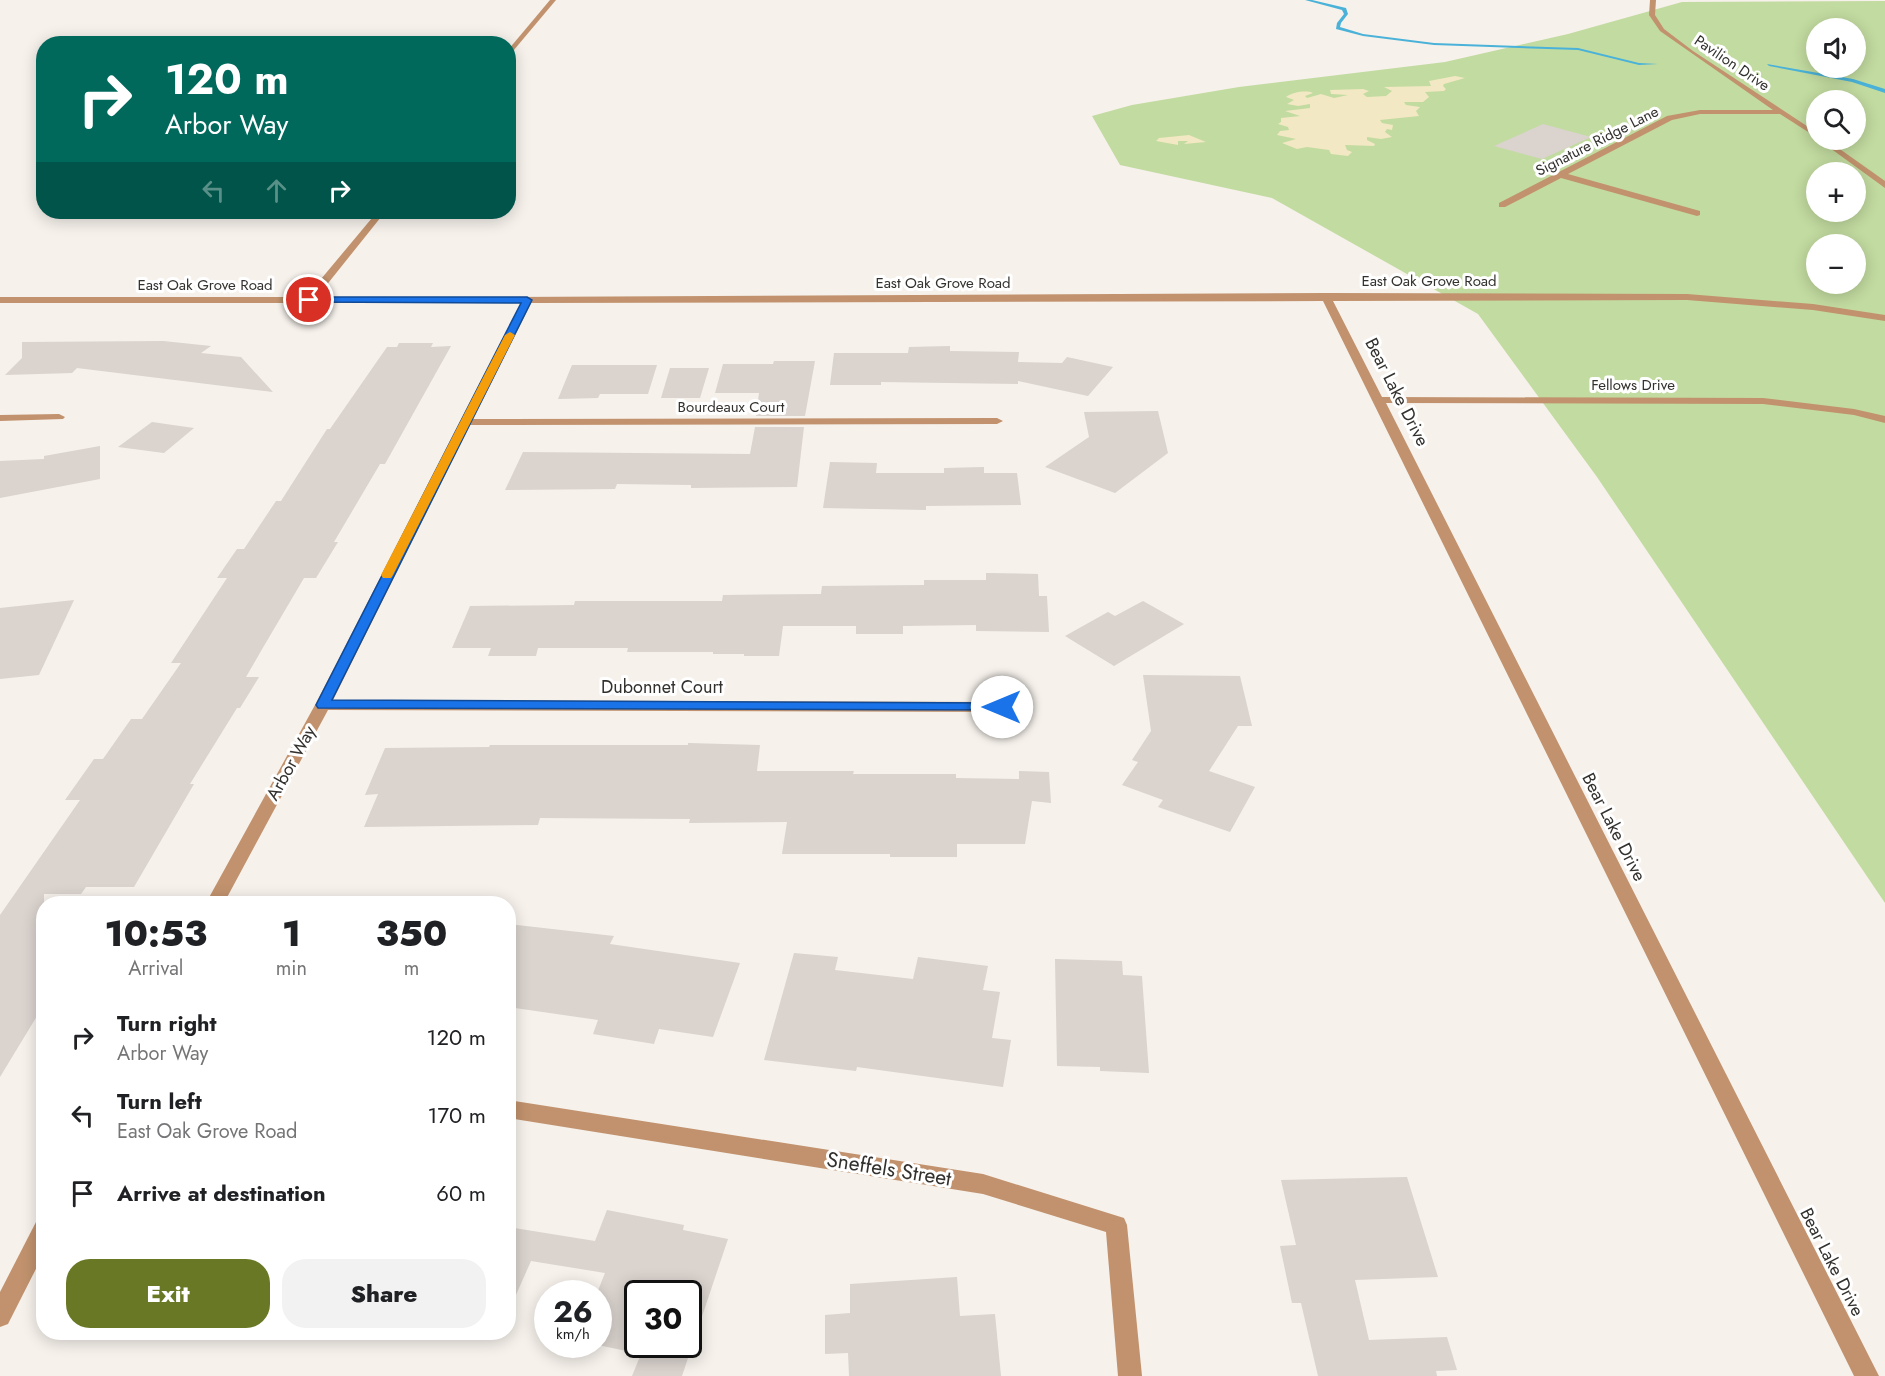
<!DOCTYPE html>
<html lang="en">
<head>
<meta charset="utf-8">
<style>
  body { margin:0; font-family:Jost,sans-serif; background:#f2f2f2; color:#202124; height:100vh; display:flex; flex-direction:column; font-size:22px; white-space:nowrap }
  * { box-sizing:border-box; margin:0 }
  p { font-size:20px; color:#757577 }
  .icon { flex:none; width:33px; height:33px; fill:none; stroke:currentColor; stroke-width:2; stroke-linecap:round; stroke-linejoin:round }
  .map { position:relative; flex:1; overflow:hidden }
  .side { position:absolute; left:36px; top:896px; width:480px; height:444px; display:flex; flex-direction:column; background:#fff; border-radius:24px; box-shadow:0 3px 15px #0003 }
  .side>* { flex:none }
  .banner { position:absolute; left:36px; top:36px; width:480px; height:183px; border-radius:24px; box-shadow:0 3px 15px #0003; background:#00695c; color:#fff; overflow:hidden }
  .tools { position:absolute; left:1806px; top:18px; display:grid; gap:12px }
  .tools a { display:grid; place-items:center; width:60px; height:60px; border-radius:50%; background:#fff; box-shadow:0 3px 15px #0003; font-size:30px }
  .speed { position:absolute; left:534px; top:1280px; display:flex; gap:12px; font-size:30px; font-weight:700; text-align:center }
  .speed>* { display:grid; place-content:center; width:78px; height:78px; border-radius:50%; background:#fff; box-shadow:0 3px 15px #0003; line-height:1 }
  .speed small { font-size:15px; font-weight:400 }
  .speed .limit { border:3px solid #111; border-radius:9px; background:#fff; color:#111 }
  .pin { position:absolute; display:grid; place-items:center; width:51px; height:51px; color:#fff; margin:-26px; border:3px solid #fff; border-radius:50%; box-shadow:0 2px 6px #0007 }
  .me { position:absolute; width:66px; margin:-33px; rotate:270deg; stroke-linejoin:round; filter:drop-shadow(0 0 4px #0008) }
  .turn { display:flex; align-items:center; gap:21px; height:126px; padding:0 30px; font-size:27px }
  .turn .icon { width:78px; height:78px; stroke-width:2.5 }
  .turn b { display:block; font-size:42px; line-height:51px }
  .lanes { display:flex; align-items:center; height:57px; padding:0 30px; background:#0003; justify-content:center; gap:30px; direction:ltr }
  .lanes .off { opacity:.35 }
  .eta { display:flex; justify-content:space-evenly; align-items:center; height:102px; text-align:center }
  .eta b { font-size:36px; font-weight:800; line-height:42px }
  .cta { display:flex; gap:12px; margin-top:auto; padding:12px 30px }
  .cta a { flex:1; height:69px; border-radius:24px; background:#687825; color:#fff; font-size:24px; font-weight:800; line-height:69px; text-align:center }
  .cta a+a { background:#f2f2f2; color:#202124 }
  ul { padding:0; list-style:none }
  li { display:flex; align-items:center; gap:18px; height:78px; padding:0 30px }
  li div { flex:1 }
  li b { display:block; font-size:22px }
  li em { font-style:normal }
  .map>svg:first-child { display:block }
  .green { fill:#c2dba0; fill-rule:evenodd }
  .sand { fill:#f2e8c3 }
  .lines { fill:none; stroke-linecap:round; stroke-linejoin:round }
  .stream { fill:#4ab2d8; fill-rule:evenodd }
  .building { fill:#dad3ce; fill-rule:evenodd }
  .minor { fill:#c1926d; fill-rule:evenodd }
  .tertiary { fill:#c1926d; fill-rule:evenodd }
  .route { fill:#1a73e8; stroke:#114b97; stroke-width:1.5 }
  .slow { fill:#f59e0b }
  .labels { text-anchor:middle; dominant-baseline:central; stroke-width:6; stroke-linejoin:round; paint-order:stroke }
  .far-street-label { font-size:15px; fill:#32312e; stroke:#fff }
  .street-label { font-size:18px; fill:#32312e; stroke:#fff }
  .near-street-label { font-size:21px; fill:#32312e; stroke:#fff }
</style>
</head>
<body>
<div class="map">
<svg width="1885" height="1376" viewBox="0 0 1885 1376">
  <rect width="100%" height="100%" fill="#f6f1eb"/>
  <path class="green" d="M1885,1V903L1597,477L1478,314L1272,198L1120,165L1092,116L1132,105L1239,87L1445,62L1568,34L1682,2ZM1816,28H1856V68H1816ZM1816,100H1856V140H1816ZM1816,172H1856V212H1816ZM1816,244H1856V284H1816Z"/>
  <g class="sand">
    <path d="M1455,76L1465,78L1444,84L1443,86L1446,89L1444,91L1425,92L1429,97L1423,102H1404L1406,105L1420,107L1416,111L1419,116L1380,120L1382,123L1393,125L1392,130L1387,129L1385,132L1392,137L1381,139L1367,137V140L1375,144L1374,146L1345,145L1347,150L1352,152L1348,156L1331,154L1329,150L1307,147L1297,149L1282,143L1296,139L1277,135L1280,131L1289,130L1288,127L1278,124L1281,122V118L1300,116L1285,111L1310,108V104L1298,106L1287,104L1294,100L1286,97C1292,92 1307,90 1313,93L1305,96L1307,98L1321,94L1334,98L1348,95L1331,94L1330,90L1363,89L1369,91L1363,94L1367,97L1386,96L1392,91L1384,87L1431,86L1429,81Z"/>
    <path d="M1189,135L1206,142L1184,144L1188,141H1178V145L1156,141L1159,138Z"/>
  </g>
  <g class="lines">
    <g class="stream">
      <path d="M1305,0H1312L1346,8L1348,14L1341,23L1340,27L1363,34L1434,43L1578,48L1639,63L1658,64L1639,65L1578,50L1434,45L1363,36L1336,29L1337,23L1344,14L1342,10Z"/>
      <path d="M1767,64L1853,79L1885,89V93L1852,82L1769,66Z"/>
    </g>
  </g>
  <g class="building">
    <path d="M1543,124L1591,137L1542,159L1494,146Z"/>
    <path d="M163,341L211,346L201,353L241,357L273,392L77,368L72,373L5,375L22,358V342Z"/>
    <path d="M399,343H433L431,347L451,346L385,464H380L334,542H338L316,578H304L261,651L246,677H259L240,708H237L190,784H194L134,887H86L81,894H44V1016H37L0,1077V915L80,800H65L94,759H103L131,719H142L181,663H171L227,578H217L237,549H244L276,501H281L327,429H330L387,347H397Z"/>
    <path d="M950,346V351L1019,352L1018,362L1062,363L1067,357L1113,367L1088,396L1018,381V384L881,382V385H830L834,353H908L909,347Z"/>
    <path d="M774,361H815L805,416H756L759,393H715L723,364H773Z"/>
    <path d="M572,365H657L648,394H600L598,398L558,399Z"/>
    <path d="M670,368H709L700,398H661Z"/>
    <path d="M1158,411L1168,453L1115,493L1045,467L1089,437L1084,412Z"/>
    <path d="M152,422L194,428L164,453L118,447Z"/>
    <path d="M755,427H804L797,487L691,488V485L617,484L615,489L505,490L523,452L750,454Z"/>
    <path d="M100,446V479L0,498V461L44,459V456Z"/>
    <path d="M830,462L877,463L876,473H944V468L984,467V473H1017L1021,505L926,506V510L823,508Z"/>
    <path d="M986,573L1038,574L1039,596H1047L1049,632L976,631V625L903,626V634H856V626H783L779,656H744V654H713V652H627L628,648H538L536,656H488L491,648H452L470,606L574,605L575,601H722L723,595L821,594L822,586L924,585V580H986Z"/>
    <path d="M74,600L39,675L0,679V608Z"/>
    <path d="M1143,601L1184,624L1114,666L1065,636L1108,612L1115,616Z"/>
    <path d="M1143,675L1240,676L1252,726H1238L1209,771L1255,787L1230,832L1158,807L1163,800L1122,785L1138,762L1132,760L1151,731Z"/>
    <path d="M688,743L760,745L757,771H854L853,774H956V778L1019,779V771L1049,772L1051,803L1032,801L1025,844H957V857H890V854H782L787,822L689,823L690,819L540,818L538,825L364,827L378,794L365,795L385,748L489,747L490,745H688Z"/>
    <path d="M508,924L614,936L610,944L740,963L713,1037L659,1029L654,1044L593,1034L598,1020L508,1007Z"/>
    <path d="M794,953L838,957L835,970L913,979L918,957L988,966L983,990L1000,992L992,1038L1011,1040L1003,1087L857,1067L856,1071L764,1060Z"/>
    <path d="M1055,959L1122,961L1123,975L1142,976L1149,1073L1100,1071V1067L1057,1066Z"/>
    <path d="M1407,1177L1438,1277L1355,1280L1369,1340L1447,1337L1457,1370L1436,1371L1437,1376H1318L1301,1303H1292L1280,1246L1296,1245L1281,1180Z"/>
    <path d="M607,1210L684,1225L683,1230L728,1239L682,1376H632L641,1354L593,1344H598L597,1293L605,1273L531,1261L508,1313V1227L595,1241ZM638,1293H688V1344H638Z"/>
    <path d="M957,1277L960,1316L995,1314L1001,1376H849L848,1353L825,1354V1315L850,1313V1284Z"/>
  </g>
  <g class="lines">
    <g class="minor">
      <path d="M1650,0H1656L1655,15L1664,29L1693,51L1816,132V137L1780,114H1700L1672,120L1568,174L1700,211V215L1697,216L1561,178L1505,207H1499V203L1667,116L1700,110H1773L1660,31L1649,15Z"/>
      <path d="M1819,140H1827L1885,181V188Z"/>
      <path d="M1326,293L1687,294L1813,304L1885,315V321L1813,310L1687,300L1333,301L1382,397L1763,398L1854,409L1885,416V423L1854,415L1763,404L1386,403L1879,1376H1854L1323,301L531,303L473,419L997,418L1003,421L997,424L470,425L333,700L1002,702L1010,707L1002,712L328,710L224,903H206L315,705L521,303H309L304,300L305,298Z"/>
      <path d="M59,414L65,417L63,419L0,421V415Z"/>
      <path d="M508,1100L983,1174L1124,1218L1127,1225L1142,1376H1118L1106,1232L983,1194L508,1118Z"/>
      <path d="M44,1219V1253L8,1324L0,1327V1292L36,1222Z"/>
    </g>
    <g class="tertiary">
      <path d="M550,0H556L508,57V50Z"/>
      <path d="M377,212H385L313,302L309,303H0V297H306Z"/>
    </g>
  </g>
  <path class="route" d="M527,297L532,300L332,700L1002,703L1009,707L1007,710L318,708L316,705L521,303L309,302L305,300L309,297Z"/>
  <path class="slow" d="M510,332L515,335L393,575L391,578H383L381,575L505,335Z"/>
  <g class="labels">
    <g class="far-street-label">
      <text transform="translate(1732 63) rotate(34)">Pavilion Drive</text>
      <text transform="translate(1597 141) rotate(-27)">Signature Ridge Lane</text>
      <text x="1429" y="281">East Oak Grove Road</text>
      <text x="943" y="283">East Oak Grove Road</text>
      <text x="205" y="285">East Oak Grove Road</text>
      <text x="1633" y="385">Fellows Drive</text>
      <text x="731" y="407">Bourdeaux Court</text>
    </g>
    <g class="street-label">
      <text transform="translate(1397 392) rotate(63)">Bear Lake Drive</text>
      <text x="662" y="687">Dubonnet Court</text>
      <text transform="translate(291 763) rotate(-61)">Arbor Way</text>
      <text transform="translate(1614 827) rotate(63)">Bear Lake Drive</text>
      <text transform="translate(1832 1262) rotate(63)">Bear Lake Drive</text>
    </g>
    <g class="near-street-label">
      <text transform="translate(889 1169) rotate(9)">Sneffels Street</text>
    </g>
  </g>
</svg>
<div class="tools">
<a><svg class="icon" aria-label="sound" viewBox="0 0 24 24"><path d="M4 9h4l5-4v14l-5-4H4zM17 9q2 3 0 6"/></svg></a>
<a><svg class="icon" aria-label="search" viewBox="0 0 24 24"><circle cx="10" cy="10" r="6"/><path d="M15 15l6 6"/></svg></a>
<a>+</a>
<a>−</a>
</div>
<div class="speed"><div>26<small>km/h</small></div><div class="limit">30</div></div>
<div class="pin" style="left:309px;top:300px;background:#d93025"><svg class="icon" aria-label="arrive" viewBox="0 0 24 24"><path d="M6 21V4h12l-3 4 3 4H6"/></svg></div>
<svg class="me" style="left:1002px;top:707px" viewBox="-20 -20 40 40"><circle r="19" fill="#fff"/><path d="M0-13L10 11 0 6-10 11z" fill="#1a73e8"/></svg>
<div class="banner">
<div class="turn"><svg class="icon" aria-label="right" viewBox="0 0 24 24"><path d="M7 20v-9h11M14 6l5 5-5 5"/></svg><div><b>120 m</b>Arbor Way</div></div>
<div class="lanes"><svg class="icon off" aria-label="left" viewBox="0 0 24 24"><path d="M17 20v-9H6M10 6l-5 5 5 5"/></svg><svg class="icon off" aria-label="ahead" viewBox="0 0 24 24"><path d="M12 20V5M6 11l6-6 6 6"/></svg><svg class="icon" aria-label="right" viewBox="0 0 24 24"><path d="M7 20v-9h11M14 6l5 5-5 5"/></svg></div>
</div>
<section class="side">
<div class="eta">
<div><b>10:53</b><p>Arrival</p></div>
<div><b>1</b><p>min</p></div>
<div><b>350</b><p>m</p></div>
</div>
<ul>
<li><svg class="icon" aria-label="right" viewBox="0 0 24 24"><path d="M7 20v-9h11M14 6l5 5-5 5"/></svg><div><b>Turn right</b><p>Arbor Way</p></div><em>120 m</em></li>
<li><svg class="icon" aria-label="left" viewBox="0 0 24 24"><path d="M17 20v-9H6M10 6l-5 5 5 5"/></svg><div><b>Turn left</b><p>East Oak Grove Road</p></div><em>170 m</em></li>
<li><svg class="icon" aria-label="arrive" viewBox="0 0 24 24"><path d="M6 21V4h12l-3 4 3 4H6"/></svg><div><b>Arrive at destination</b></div><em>60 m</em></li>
</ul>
<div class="cta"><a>Exit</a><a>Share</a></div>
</section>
</div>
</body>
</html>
